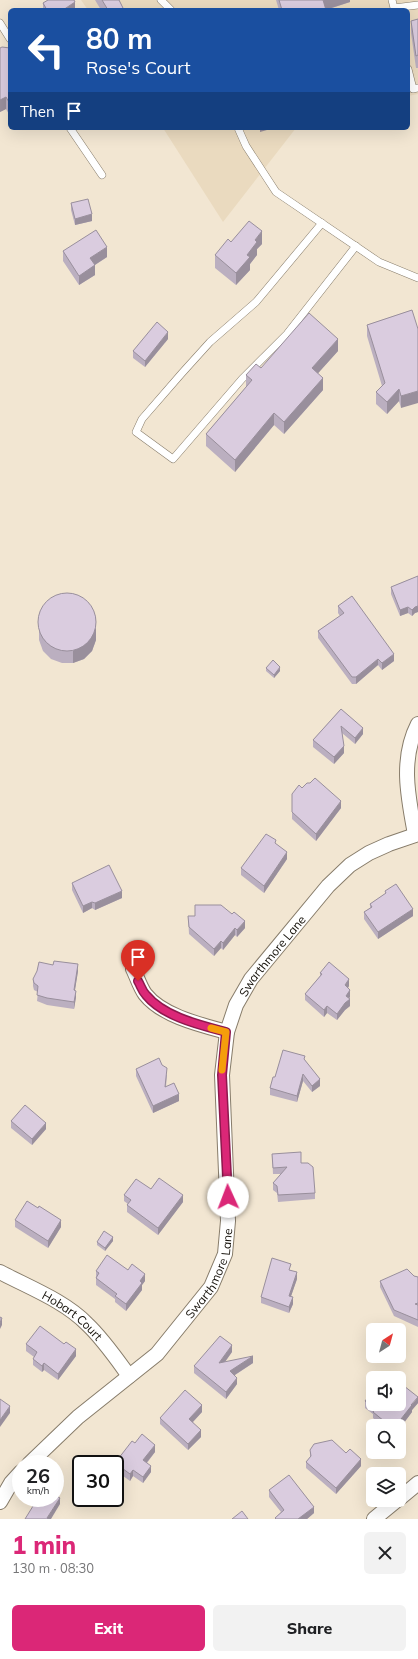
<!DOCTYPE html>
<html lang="en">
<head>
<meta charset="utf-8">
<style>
  body { margin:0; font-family:Mulish,sans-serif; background:#f2f2f2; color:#202124; height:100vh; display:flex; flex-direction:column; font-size:15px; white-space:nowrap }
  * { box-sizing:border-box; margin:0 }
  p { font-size:13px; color:#757577 }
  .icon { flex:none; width:22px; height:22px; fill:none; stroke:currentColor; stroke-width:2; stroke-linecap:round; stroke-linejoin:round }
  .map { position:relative; height:1519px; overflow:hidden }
  .sheet { display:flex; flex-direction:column; background:#fff; flex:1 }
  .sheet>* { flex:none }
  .banner { position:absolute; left:8px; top:8px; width:402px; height:122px; border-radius:6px; box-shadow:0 4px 16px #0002; background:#1a4fa0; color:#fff; overflow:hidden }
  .needle { width:26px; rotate:36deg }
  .buttons { position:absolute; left:366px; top:1323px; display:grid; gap:8px }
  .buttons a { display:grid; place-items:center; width:40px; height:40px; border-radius:6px; background:#fff; box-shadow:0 4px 16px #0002; font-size:20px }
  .speed { position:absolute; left:12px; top:1455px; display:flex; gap:8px; font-size:20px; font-weight:700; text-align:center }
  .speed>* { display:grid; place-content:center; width:52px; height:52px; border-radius:50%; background:#fff; box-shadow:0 4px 16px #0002; line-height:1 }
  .speed small { font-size:10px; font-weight:400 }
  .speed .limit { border:2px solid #111; border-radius:6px; background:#fff; color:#111 }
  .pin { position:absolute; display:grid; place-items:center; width:34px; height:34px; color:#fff; margin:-41px -17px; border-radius:50% 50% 50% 0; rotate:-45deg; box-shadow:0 0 4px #0007 }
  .pin .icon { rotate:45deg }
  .me { position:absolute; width:44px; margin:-22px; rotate:358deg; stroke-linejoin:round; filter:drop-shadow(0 0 3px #0008) }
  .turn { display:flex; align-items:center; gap:14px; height:84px; padding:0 12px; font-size:18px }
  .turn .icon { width:52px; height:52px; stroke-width:2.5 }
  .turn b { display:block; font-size:28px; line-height:34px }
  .then { display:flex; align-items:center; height:38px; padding:0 12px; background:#0003; gap:8px; font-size:15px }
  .round { display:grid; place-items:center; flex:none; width:42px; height:42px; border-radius:6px; background:#f2f2f2 }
  .summary { display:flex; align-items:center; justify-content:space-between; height:68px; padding:0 12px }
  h1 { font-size:24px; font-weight:800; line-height:30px; color:#db2777 }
  .action { display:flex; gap:8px; margin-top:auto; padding:8px 12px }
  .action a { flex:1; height:46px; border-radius:6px; background:#db2777; color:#fff; font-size:16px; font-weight:800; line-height:46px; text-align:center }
  .action a+a { background:#f2f2f2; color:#202124 }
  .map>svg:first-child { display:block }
  .built { fill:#eadabf }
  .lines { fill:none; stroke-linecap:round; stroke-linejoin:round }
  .service-casing { stroke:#877c6a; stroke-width:8 }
  .minor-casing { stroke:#877c6a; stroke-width:16 }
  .service { stroke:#fff; stroke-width:7 }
  .minor { stroke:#fff; stroke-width:14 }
  .wall { fill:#bbafc0 }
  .shaded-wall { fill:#998f9c }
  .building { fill:#daccdf; stroke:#998f9c }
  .route-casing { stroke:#8e194d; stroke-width:10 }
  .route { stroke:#db2777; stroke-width:7 }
  .slow { stroke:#f59e0b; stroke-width:7 }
  .labels { text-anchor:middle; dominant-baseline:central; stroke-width:3; stroke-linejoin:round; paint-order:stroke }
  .street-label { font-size:12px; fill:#17130c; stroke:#fdf3e4 }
</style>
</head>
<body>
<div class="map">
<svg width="418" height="1519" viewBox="0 0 418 1519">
  <rect width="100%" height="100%" fill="#f2e6d2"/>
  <g class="built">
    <path d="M81,0H418V94L408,96V10H88Z"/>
    <path d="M163,128H296L223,222Z"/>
  </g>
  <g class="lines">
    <g class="service-casing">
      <g id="service">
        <path d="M161,0L171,10"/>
        <path d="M392,0L394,8L418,5"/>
        <path d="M0,23L10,39"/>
        <path d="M408,69L413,89L418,88"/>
        <path d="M70,128L102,175"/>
        <path d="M238,128L246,146L276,192L379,262L418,278"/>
        <path d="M322,223L256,302L210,342L182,373L142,419L136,432L173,459L242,379L287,334L356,246"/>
      </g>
    </g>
    <g class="minor-casing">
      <g id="minor">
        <path d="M415,834C408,797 400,759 418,724"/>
        <path d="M133,969C137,977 140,987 145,994C162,1016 201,1025 227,1032"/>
        <path id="s1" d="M0,1272C28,1287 65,1301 87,1324C103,1339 116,1358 129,1376"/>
        <path id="s2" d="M29,1464L78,1417L157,1354L211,1287L225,1254L228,1221L222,1075L227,1032L236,1005L251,979L328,886L350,865L369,853L389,844L418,834"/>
        <path d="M399,1499L418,1483"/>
        <path d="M0,1502L11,1483L21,1472"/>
        <path d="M374,1519L397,1500"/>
      </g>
    </g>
    <use href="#service" class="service"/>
    <use href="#minor" class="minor"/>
  </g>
  <g class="wall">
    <path d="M95,0H119L124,10H101Z"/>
    <path d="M276,0H350V2L326,10H279Z"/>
    <path d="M43,3L75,10H43Z"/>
    <path d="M418,19V68H416L411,33V21Z"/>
    <path d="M0,48H10V116L6,109L0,112Z"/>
    <path d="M71,203L92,221L75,225L71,210Z"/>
    <path d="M231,242L262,244L257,249V255L250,264V270L236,285L215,268V255Z"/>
    <path d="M63,251L107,257L95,265V275L79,285L63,261Z"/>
    <path d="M412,310L401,408L399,401L387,414L376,404V392L382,386L367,336V325Z"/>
    <path d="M168,339L145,367L133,358V351Z"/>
    <path d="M338,351L318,373L323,390L284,434L274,425L235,472L206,446V434L246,387V375L261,368Z"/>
    <path d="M418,576V612L415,613L412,616L408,613L400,616L391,594V587Z"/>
    <path d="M338,606L394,661L382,670L378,665L356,684H352L318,638V631L340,616L338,613Z"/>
    <path d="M39,616H96V640L92,651L84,659L73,663H62L51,659L43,651L39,640Z"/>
    <path d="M266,668L280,671L274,678L266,671Z"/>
    <path d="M341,709L363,734L355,744L342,733L344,753L334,764L313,747V740Z"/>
    <path d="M302,788L341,808L316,841L292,819V812Z"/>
    <path d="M276,844L287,859L264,893L241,875V868Z"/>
    <path d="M72,883L122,898L95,910L92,908L83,913L72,890Z"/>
    <path d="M385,891L413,916L378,939L364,919V912L370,908V904L385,894Z"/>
    <path d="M188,916L245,928L237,937L235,935L223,950L221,948L214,956L189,934Z"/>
    <path d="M78,971L75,990L76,997L74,1009L47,1005L37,1001L38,992L34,990L33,986V979Z"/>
    <path d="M320,973L349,986L348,988L350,997L349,998L350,1006L345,1010L337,1020L327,1013L324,1017L305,1000V994L320,976Z"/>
    <path d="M305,1060L320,1086L312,1092L303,1081L297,1102L270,1095V1088L275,1077Z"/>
    <path d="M136,1069L167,1075L166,1087L179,1101L153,1113L136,1076Z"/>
    <path d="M11,1121L46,1129L32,1145L11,1128Z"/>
    <path d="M272,1154L301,1163L315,1193V1199L278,1202L277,1193L273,1190V1183L281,1174H273Z"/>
    <path d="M124,1195L183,1202L158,1235L127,1212V1205L128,1204L124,1201Z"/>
    <path d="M15,1220L61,1227L48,1248L15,1227Z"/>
    <path d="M113,1241L105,1251L97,1245V1242Z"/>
    <path d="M128,1270L145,1281L142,1285V1290L126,1311L115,1302V1299L96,1285V1271Z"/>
    <path d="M291,1270L297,1279L291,1296L293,1304L289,1313L261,1303V1297Z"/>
    <path d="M414,1276L418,1277V1327L394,1316L380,1287V1281Z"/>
    <path d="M26,1344L76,1356L58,1380L44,1370L42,1372L33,1365V1359L34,1357L26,1351Z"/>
    <path d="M232,1352L225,1362L253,1363L235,1375L237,1384L226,1399L194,1373V1366Z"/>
    <path d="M365,1401L373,1404L418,1403L412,1410V1412L403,1424V1426H382L373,1418V1414L365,1408Z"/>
    <path d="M202,1412L193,1422L201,1437L188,1450L160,1424V1418Z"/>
    <path d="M135,1443L155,1452L147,1463L151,1472L143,1483L133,1476L130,1481L115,1470V1463Z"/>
    <path d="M310,1450L346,1453L361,1466L336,1494L306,1468V1462L310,1457Z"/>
    <path d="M269,1490L314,1513L307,1519H275V1518L281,1512L269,1497Z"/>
  </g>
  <g class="shaded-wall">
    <path d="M323,0H350V2L325,10Z"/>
    <path d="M75,2V10H63Z"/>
    <path d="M6,97V109L0,112V100Z"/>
    <path d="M260,128H274L260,132Z"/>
    <path d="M92,214V221L75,225V219Z"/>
    <path d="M262,231V244L257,249V255L250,264V270L236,285V273L255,240Z"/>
    <path d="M107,247V257L90,268V258Z"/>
    <path d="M95,265V275L79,285V276Z"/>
    <path d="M168,332V339L145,367V361Z"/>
    <path d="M338,339V351L312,380V368Z"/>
    <path d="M323,378V390L284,434V422Z"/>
    <path d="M399,389V401L387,414V402Z"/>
    <path d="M418,391V403L401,408V396Z"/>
    <path d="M274,413V425L235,472V460Z"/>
    <path d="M418,606V612L415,613L412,616V610L415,607Z"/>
    <path d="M408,607V613L400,616V610Z"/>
    <path d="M96,628V640L92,651L84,659L73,663V651Z"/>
    <path d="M394,654V661L382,670V663Z"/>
    <path d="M378,659V665L356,684V677Z"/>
    <path d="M280,667V671L274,678V675Z"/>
    <path d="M363,728V734L355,744V738Z"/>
    <path d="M344,746V753L334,764V757Z"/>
    <path d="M341,801V808L316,841V834Z"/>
    <path d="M287,852V859L264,893V886Z"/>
    <path d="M122,891V898L95,910V903Z"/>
    <path d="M92,902V908L83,913V906Z"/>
    <path d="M413,909V916L378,939V932Z"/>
    <path d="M245,921V928L237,937V930Z"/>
    <path d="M235,928V935L223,950V943Z"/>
    <path d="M221,941V948L214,956V949Z"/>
    <path d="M78,964V971L74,996V990Z"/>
    <path d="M349,979V986L345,992V985Z"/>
    <path d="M350,990V997L346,1002L350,999V1006L345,1010L337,1020V1014L346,996Z"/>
    <path d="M76,991V997L74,1009V1002Z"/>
    <path d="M327,1006V1013L324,1017V1010Z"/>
    <path d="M303,1074V1081L297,1102V1096Z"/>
    <path d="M320,1079V1086L312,1092V1086Z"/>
    <path d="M179,1094V1101L153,1113V1106Z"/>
    <path d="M46,1123V1129L32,1145V1139Z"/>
    <path d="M183,1195V1202L158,1235V1228Z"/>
    <path d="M61,1220V1227L48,1248V1241Z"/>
    <path d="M113,1237V1241L105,1251V1248Z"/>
    <path d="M297,1272V1279L289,1302V1296Z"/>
    <path d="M145,1274V1281L142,1285V1290L126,1311V1304L140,1281Z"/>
    <path d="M293,1297V1304L289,1313V1307Z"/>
    <path d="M2,1318V1325L0,1329V1323Z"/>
    <path d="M232,1345V1352L219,1370V1363Z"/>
    <path d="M76,1349V1356L58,1380V1374Z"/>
    <path d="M253,1356V1363L230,1378V1371Z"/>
    <path d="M44,1363V1370L42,1372V1366Z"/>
    <path d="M237,1378V1384L226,1399V1392Z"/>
    <path d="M418,1397V1403L412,1410V1412L403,1424V1426L399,1431V1426H398L401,1419Z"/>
    <path d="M202,1405V1412L189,1426V1419Z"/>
    <path d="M10,1406V1413L0,1427V1420Z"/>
    <path d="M201,1430V1437L188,1450V1444Z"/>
    <path d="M155,1445V1452L143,1467V1460Z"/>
    <path d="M361,1459V1466L336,1494V1488Z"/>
    <path d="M151,1466V1472L143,1483V1477Z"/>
    <path d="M133,1470V1476L130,1481V1474Z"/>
    <path d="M60,1498V1504L51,1519H47V1518Z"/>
    <path d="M314,1507V1513L307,1519H298Z"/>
  </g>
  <g class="building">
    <path d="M48,0H74L75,2L63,10H47L43,3Z"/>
    <path d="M102,0H119L124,10H108Z"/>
    <path d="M279,0H323L326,10H282Z"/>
    <path d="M418,19V55L416,56L411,21Z"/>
    <path d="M2,47L10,48V104L6,97L0,100V48Z"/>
    <path d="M88,199L92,214L75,219L71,203Z"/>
    <path d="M249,221L262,231L255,240L257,242L247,255L250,257L236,273L215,255L228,239L231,242Z"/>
    <path d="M96,230L107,247L90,258L95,265L79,276L63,251Z"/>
    <path d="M412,310L418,329V391L401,396L399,389L387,402L376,392L385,383L367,325Z"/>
    <path d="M309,313L338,339L312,368L323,378L284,422L274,413L235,460L206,434L252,380L246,375L256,364L261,368Z"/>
    <path d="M157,322L168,332L145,361L133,351Z"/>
    <path d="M418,576V606L415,607L412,610L408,607L400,610L391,587Z"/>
    <circle cx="67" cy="622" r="29"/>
    <path d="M352,596L394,654L382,663L378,659L356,677H352L318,631L344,613L338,606Z"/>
    <path d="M273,660L280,667L274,675L266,668Z"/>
    <path d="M341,709L363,728L355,738L341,726L344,746L334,757L313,740Z"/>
    <path d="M315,778L341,801L316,834L292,812V794L299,785L302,788L307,783H310Z"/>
    <path d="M266,834L276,840L275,843L287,852L264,886L241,868Z"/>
    <path d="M109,865L122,891L95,903L92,902L83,906L72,883Z"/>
    <path d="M396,884L413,909L378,932L364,912L372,907L370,904L386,893L385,891Z"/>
    <path d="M195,905H221L232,914L234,912L245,921L237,930L235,928L223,943L221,941L214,949L189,927L188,916H195Z"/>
    <path d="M54,961L78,964L74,990L76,991L74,1002L47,998L37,995L38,986L34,983L33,979L37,971L39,962L53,965Z"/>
    <path d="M329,962L349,979L345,985L350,990L346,996L350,999L345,1003L337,1014L327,1006L324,1010L305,994L322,974L320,973Z"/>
    <path d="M283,1050L305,1056L304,1059L320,1079L312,1086L303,1074L297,1096L270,1088L273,1077H275Z"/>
    <path d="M159,1058L162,1065L167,1068L165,1087L174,1083L179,1094L153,1106L136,1069Z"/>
    <path d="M25,1105L46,1123L32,1139L11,1121Z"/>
    <path d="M301,1152V1163H308L313,1167L315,1193L278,1195L277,1186L273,1183L287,1167L273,1168L272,1154Z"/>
    <path d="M159,1178L183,1195L158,1228L127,1205L131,1200L124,1195L136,1179L151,1189Z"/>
    <path d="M27,1201L38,1208L39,1206L61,1220L48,1241L15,1220Z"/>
    <path d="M104,1231L113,1237L105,1248L97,1242Z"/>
    <path d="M107,1255L128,1270L132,1264L145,1274L140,1281L142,1283L126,1304L115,1296L117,1294L96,1278L99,1273L96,1271Z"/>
    <path d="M272,1258L291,1264L289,1270L297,1272L289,1296L293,1297L289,1307L261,1297Z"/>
    <path d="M407,1269L414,1276L418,1277V1303L415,1304L418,1305V1320L394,1310L380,1281Z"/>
    <path d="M0,1317L2,1318L0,1323Z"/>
    <path d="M40,1326L64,1344L66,1342L76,1349L58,1374L44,1363L42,1366L33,1359L37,1352L26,1344Z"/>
    <path d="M220,1336L232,1345L219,1363L253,1356L230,1371L237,1378L226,1392L194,1366Z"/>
    <path d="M399,1382L418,1397L411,1405H412L401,1419L403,1420L398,1426H390L373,1412L375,1409L365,1401L373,1391V1404H399Z"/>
    <path d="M185,1390L202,1405L189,1419L201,1430L188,1444L160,1418Z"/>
    <path d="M0,1399L10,1406L0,1420Z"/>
    <path d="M142,1434L155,1445L143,1460L151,1466L143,1477L133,1470L130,1474L115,1463L132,1441L135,1443Z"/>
    <path d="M332,1440L346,1453L350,1449L361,1459L336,1488L306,1462L311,1456L310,1450L314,1444Z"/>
    <path d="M289,1475L314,1507L298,1519H276L275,1518L284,1510L269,1490Z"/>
    <path d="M55,1495L60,1498L47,1518L49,1519H25L38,1498H55Z"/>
    <path d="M242,1511L248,1519H232Z"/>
  </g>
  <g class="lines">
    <g class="route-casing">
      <path id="route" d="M138,981C141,986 142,991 146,995C164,1017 200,1025 226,1032L222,1075L228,1197"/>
    </g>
    <use href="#route" class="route"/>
    <path class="slow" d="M211,1028L226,1032L222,1070"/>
  </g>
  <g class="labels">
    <g class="street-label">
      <text stroke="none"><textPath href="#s2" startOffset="603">Swarthmore Lane</textPath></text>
      <text stroke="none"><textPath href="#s2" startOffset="267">Swarthmore Lane</textPath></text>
      <text stroke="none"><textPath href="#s1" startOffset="85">Hobart Court</textPath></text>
    </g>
  </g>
</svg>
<div class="buttons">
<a><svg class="needle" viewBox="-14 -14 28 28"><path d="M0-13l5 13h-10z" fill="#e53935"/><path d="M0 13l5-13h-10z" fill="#757577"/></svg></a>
<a><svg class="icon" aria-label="sound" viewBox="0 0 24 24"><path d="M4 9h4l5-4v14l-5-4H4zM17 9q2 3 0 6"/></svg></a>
<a><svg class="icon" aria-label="search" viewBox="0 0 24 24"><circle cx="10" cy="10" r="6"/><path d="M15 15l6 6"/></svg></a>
<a><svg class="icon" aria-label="layers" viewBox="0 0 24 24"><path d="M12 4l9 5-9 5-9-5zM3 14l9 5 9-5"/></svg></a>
</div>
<div class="speed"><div>26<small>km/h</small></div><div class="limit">30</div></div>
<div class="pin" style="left:138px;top:981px;background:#d93025"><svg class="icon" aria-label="arrive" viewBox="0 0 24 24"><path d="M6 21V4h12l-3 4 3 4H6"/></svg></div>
<svg class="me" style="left:228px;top:1197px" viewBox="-20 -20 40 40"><circle r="19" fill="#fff"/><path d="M0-13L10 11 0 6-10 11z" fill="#db2777"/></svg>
<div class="banner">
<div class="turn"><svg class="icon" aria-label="left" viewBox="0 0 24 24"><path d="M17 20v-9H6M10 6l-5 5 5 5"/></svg><div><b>80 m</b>Rose's Court</div></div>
<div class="then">Then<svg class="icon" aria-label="arrive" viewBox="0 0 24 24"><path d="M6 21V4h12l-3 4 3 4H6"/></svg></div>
</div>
</div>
<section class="sheet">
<div class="summary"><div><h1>1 min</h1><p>130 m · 08:30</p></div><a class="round"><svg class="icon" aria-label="close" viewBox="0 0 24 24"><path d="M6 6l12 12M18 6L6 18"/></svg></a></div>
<div class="action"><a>Exit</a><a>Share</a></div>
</section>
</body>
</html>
